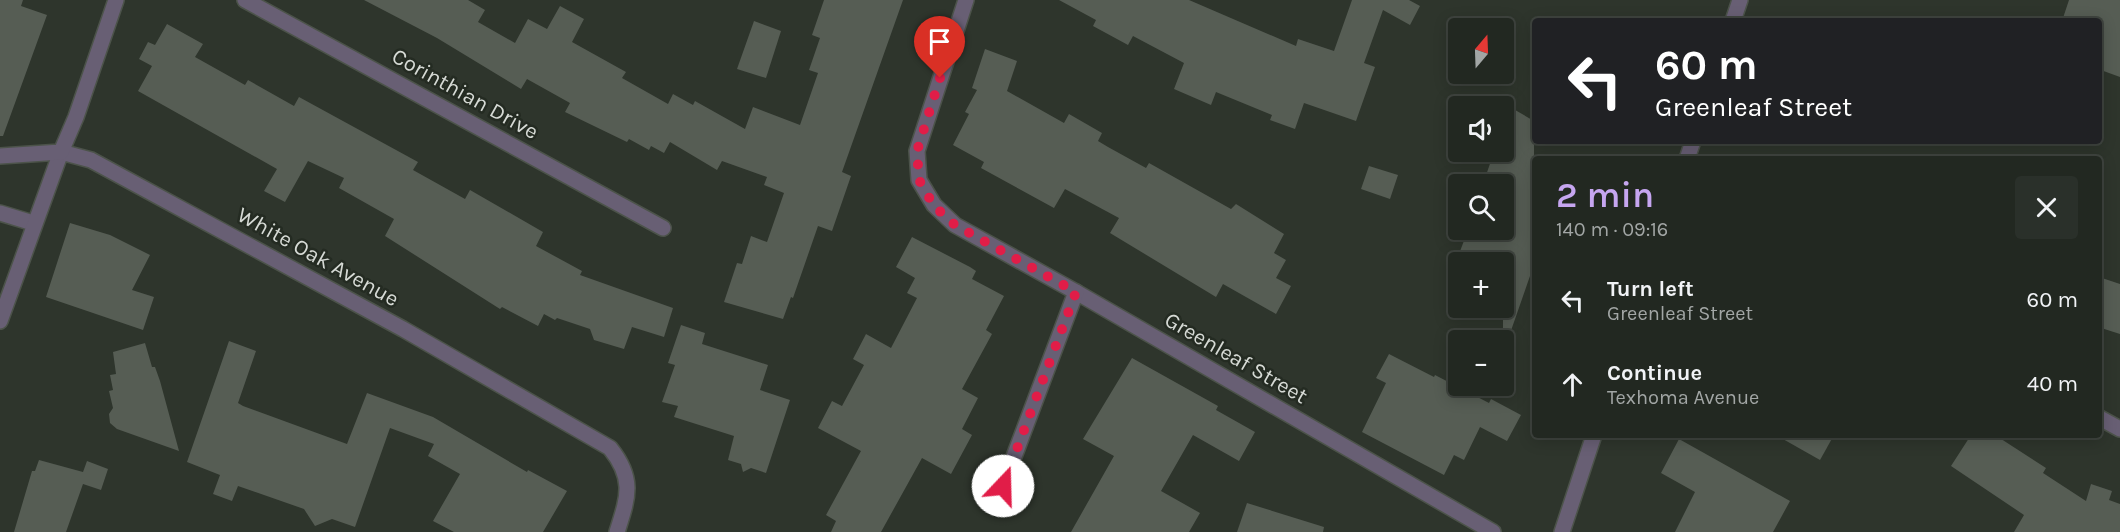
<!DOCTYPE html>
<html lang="en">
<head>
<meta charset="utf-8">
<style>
  body { margin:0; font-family:Karla,sans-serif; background:#2a302a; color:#f1f3f6; height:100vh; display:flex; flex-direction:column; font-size:22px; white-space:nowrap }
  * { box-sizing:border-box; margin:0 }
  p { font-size:20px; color:#a2a6a5 }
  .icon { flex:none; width:33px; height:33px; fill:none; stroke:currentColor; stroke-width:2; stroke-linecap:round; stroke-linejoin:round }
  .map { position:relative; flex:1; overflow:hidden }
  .drawer { position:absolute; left:1532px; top:156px; width:570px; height:282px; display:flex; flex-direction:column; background:#222821; border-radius:6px; box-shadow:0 3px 15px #0003,0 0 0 2px #3f443f }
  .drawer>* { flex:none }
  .hud { position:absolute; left:1532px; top:18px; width:570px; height:126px; border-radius:6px; box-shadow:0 3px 15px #0003,0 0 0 2px #3f443f; background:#202124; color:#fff; overflow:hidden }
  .needle { width:39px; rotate:19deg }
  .fabs { position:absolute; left:1448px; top:18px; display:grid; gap:12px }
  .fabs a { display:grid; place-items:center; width:66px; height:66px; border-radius:6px; background:#222821; box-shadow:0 3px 15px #0003,0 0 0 2px #3f443f; font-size:30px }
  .pin { position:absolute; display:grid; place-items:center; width:51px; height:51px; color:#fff; margin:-62px -26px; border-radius:50% 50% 50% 0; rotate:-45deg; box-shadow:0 0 6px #0007 }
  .pin .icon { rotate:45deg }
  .me { position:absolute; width:66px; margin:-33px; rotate:21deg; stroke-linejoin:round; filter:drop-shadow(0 0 4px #0008) }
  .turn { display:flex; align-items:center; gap:21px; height:126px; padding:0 24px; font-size:27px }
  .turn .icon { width:78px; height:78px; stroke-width:2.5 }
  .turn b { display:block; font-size:42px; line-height:51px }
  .round { display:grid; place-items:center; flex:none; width:63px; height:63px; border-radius:6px; background:#2a302a }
  .head { display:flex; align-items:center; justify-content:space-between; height:102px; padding:0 24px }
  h1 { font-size:36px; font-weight:600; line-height:45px; color:#c6a6f0 }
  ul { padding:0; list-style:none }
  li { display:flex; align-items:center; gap:18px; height:84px; padding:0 24px }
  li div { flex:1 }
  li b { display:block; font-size:22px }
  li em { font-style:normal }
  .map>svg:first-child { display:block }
  .building { fill:#565d54 }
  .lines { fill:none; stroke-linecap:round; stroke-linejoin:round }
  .minor-casing { stroke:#4c534a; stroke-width:18 }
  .tertiary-casing { stroke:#4c534a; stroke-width:18 }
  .minor { stroke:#685f74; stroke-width:15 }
  .tertiary { stroke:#685f74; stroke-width:15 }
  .route { stroke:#e11d48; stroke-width:10; stroke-dasharray:0 18 }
  .labels { text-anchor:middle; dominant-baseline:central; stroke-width:5; stroke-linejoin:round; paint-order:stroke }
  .street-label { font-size:22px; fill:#d6dad5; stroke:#242b22 }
</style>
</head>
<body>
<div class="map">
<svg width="2120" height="532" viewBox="0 0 2120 532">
  <rect width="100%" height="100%" fill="#2e352c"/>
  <g class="building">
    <path d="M0,0H23L21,6L47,15L3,136H0Z"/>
    <path d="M364,0H468L485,10L478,22L515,43L528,19L547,29L560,6L584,19L572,42L626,72L622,78L668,104L673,94L693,105L695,101L745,129L753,107L800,125L818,73L809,70L820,38L812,35L824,0H903L842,172L851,176L832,231L818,226L793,298L791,297L783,319L724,302L737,263L742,264L751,236L767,242L784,193L764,185L767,177L722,161L717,170L670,142L664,153L651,146L649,150L629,139L627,142L565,112L570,103L527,79L521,89L437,38Z"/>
    <path d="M1059,0H1189L1296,46L1298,39L1334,51L1352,0H1409L1420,6L1410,25L1383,10L1364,63L1375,67L1356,121L1304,103L1295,129L1270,120L1272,115L1216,92L1211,105L1174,89L1184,63L1133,36L1128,45L1093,26L1096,20Z"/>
    <path d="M2069,0H2120V77L2098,69V21H2062Z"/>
    <path d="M754,21L781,31L766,78L737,69Z"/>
    <path d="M167,24L203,44L195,57L245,85L248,80L294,106L299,97L418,162L413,170L465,199L470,190L543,232L536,246L582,271L580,275L673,308L664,337L632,327L624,349L594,340L590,329L557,318L555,320L544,314L538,326L502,307L500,309L385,236L394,219L339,188L344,178L308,161L285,202L264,191L277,169L138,91L152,66L139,59L148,42L155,45Z"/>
    <path d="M985,49L1017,61L1007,91L1064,123L1069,114L1102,133L1098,141L1108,147L1146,168L1149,163L1231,209L1236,204L1284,234L1274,253L1286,260L1276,278L1291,286L1276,314L1223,284L1216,297L1110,233L1119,218L1065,189L1054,208L981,168L984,162L953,145L969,114L965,112L977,90L972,88Z"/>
    <path d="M1503,103L1534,121V278L1530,276L1506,345L1503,344V262H1456L1468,230H1503V184H1483L1494,152H1503Z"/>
    <path d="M1369,166L1398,175L1390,199L1361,189Z"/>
    <path d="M70,223L110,235L150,255L132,290L154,297L143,330L46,297Z"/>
    <path d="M912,237L970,267L976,271L972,279L1004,296L986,330L992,334L962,389L978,398L962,429L972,435L951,474L922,458L881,532H831L836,521L826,515L861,451L818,428L832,401L842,406L864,365L853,359L866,334L891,348L917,298L907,293L915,278L896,267Z"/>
    <path d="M2102,278L2120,284V334L2098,327V289Z"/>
    <path d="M681,325L705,333L702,344L768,365L760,390L790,400L766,473L751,468L743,472L741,464L728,460L734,436L674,417L678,406L662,402L675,365L668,363Z"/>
    <path d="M229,341L256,351L238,403L243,406L347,444L367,393L433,417L527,472L528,470L567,491L543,532H454L433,521L460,474L428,456L434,444L390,428L355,527L332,519L315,526L304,509L238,486L232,501L213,494L220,475L187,462Z"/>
    <path d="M145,343L152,367H155L160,381L179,451L117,429L110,423L109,414L113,408L109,391L113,390L110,375L116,374L113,352Z"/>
    <path d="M1389,354L1434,377L1435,375L1489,403L1491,399L1521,415L1507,441L1480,427L1464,460L1454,455L1444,475L1362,432L1386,383L1376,378Z"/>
    <path d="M1132,358L1218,406L1216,410L1255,432L1239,461L1193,435L1161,491L1200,513L1189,532H1071L1114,456L1083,439Z"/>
    <path d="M1776,435H1834L1820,460Z"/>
    <path d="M1971,435H1995L2046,468L2043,473L2086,501L2091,484L2112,491L2109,500L2120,504V532H2014L2024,515L1951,466Z"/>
    <path d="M1679,439L1790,501L1773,532H1675L1695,492L1661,473Z"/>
    <path d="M39,460L83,472L87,461L108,469L101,490L83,484L66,532H14L32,471H35Z"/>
    <path d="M1247,503L1324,527L1323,532H1237Z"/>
  </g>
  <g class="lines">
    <g class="minor-casing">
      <g id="minor">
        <path d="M245,0L663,228"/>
        <path d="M966,0L917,151L919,180L934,205L955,225L1076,292L1493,532"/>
        <path d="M1733,21L1740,0"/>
        <path d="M1687,159L1693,141"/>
        <path d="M0,213L33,223"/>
        <path d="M0,321L61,152L91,160L403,329L610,448C635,479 628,497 617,532"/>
        <path d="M2098,417L2120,429"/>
        <path d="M995,507L1076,292"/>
        <path d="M1562,532L1594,435"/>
      </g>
    </g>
    <g class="tertiary-casing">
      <path id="tertiary" d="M0,156L61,152L76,117L116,0"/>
    </g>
    <use href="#minor" class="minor"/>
    <use href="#tertiary" class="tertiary"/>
  </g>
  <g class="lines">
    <path class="route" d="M940,78L917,151L919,180L934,206L955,225L1076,292L1003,486"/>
  </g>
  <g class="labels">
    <g class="street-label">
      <text transform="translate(465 94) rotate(29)">Corinthian Drive</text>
      <text transform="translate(318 257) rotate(29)">White Oak Avenue</text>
      <text transform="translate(1236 358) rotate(30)">Greenleaf Street</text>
    </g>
  </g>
</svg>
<div class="fabs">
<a><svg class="needle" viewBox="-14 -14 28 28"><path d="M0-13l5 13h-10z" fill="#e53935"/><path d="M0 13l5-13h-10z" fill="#a2a6a5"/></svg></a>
<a><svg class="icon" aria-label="sound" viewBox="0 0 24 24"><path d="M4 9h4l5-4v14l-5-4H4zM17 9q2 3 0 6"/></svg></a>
<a><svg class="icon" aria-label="search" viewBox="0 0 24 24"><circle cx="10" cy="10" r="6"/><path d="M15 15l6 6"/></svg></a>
<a>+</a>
<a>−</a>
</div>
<div class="pin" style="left:940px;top:78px;background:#d93025"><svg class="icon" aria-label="arrive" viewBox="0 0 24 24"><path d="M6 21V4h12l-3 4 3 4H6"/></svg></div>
<svg class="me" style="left:1003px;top:486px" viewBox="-20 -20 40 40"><circle r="19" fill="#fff"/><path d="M0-13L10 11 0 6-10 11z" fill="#e11d48"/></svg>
<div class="hud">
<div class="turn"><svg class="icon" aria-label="left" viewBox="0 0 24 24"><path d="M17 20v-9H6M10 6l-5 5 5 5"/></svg><div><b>60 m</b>Greenleaf Street</div></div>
</div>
<section class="drawer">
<div class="head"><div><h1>2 min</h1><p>140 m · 09:16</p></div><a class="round"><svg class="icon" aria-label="close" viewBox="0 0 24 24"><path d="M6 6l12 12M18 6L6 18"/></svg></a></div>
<ul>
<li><svg class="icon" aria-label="left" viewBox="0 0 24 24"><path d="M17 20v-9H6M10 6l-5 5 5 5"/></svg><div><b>Turn left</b><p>Greenleaf Street</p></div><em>60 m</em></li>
<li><svg class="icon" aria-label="ahead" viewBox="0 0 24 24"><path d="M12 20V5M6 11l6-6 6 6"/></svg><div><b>Continue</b><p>Texhoma Avenue</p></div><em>40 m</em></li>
</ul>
</section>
</div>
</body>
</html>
